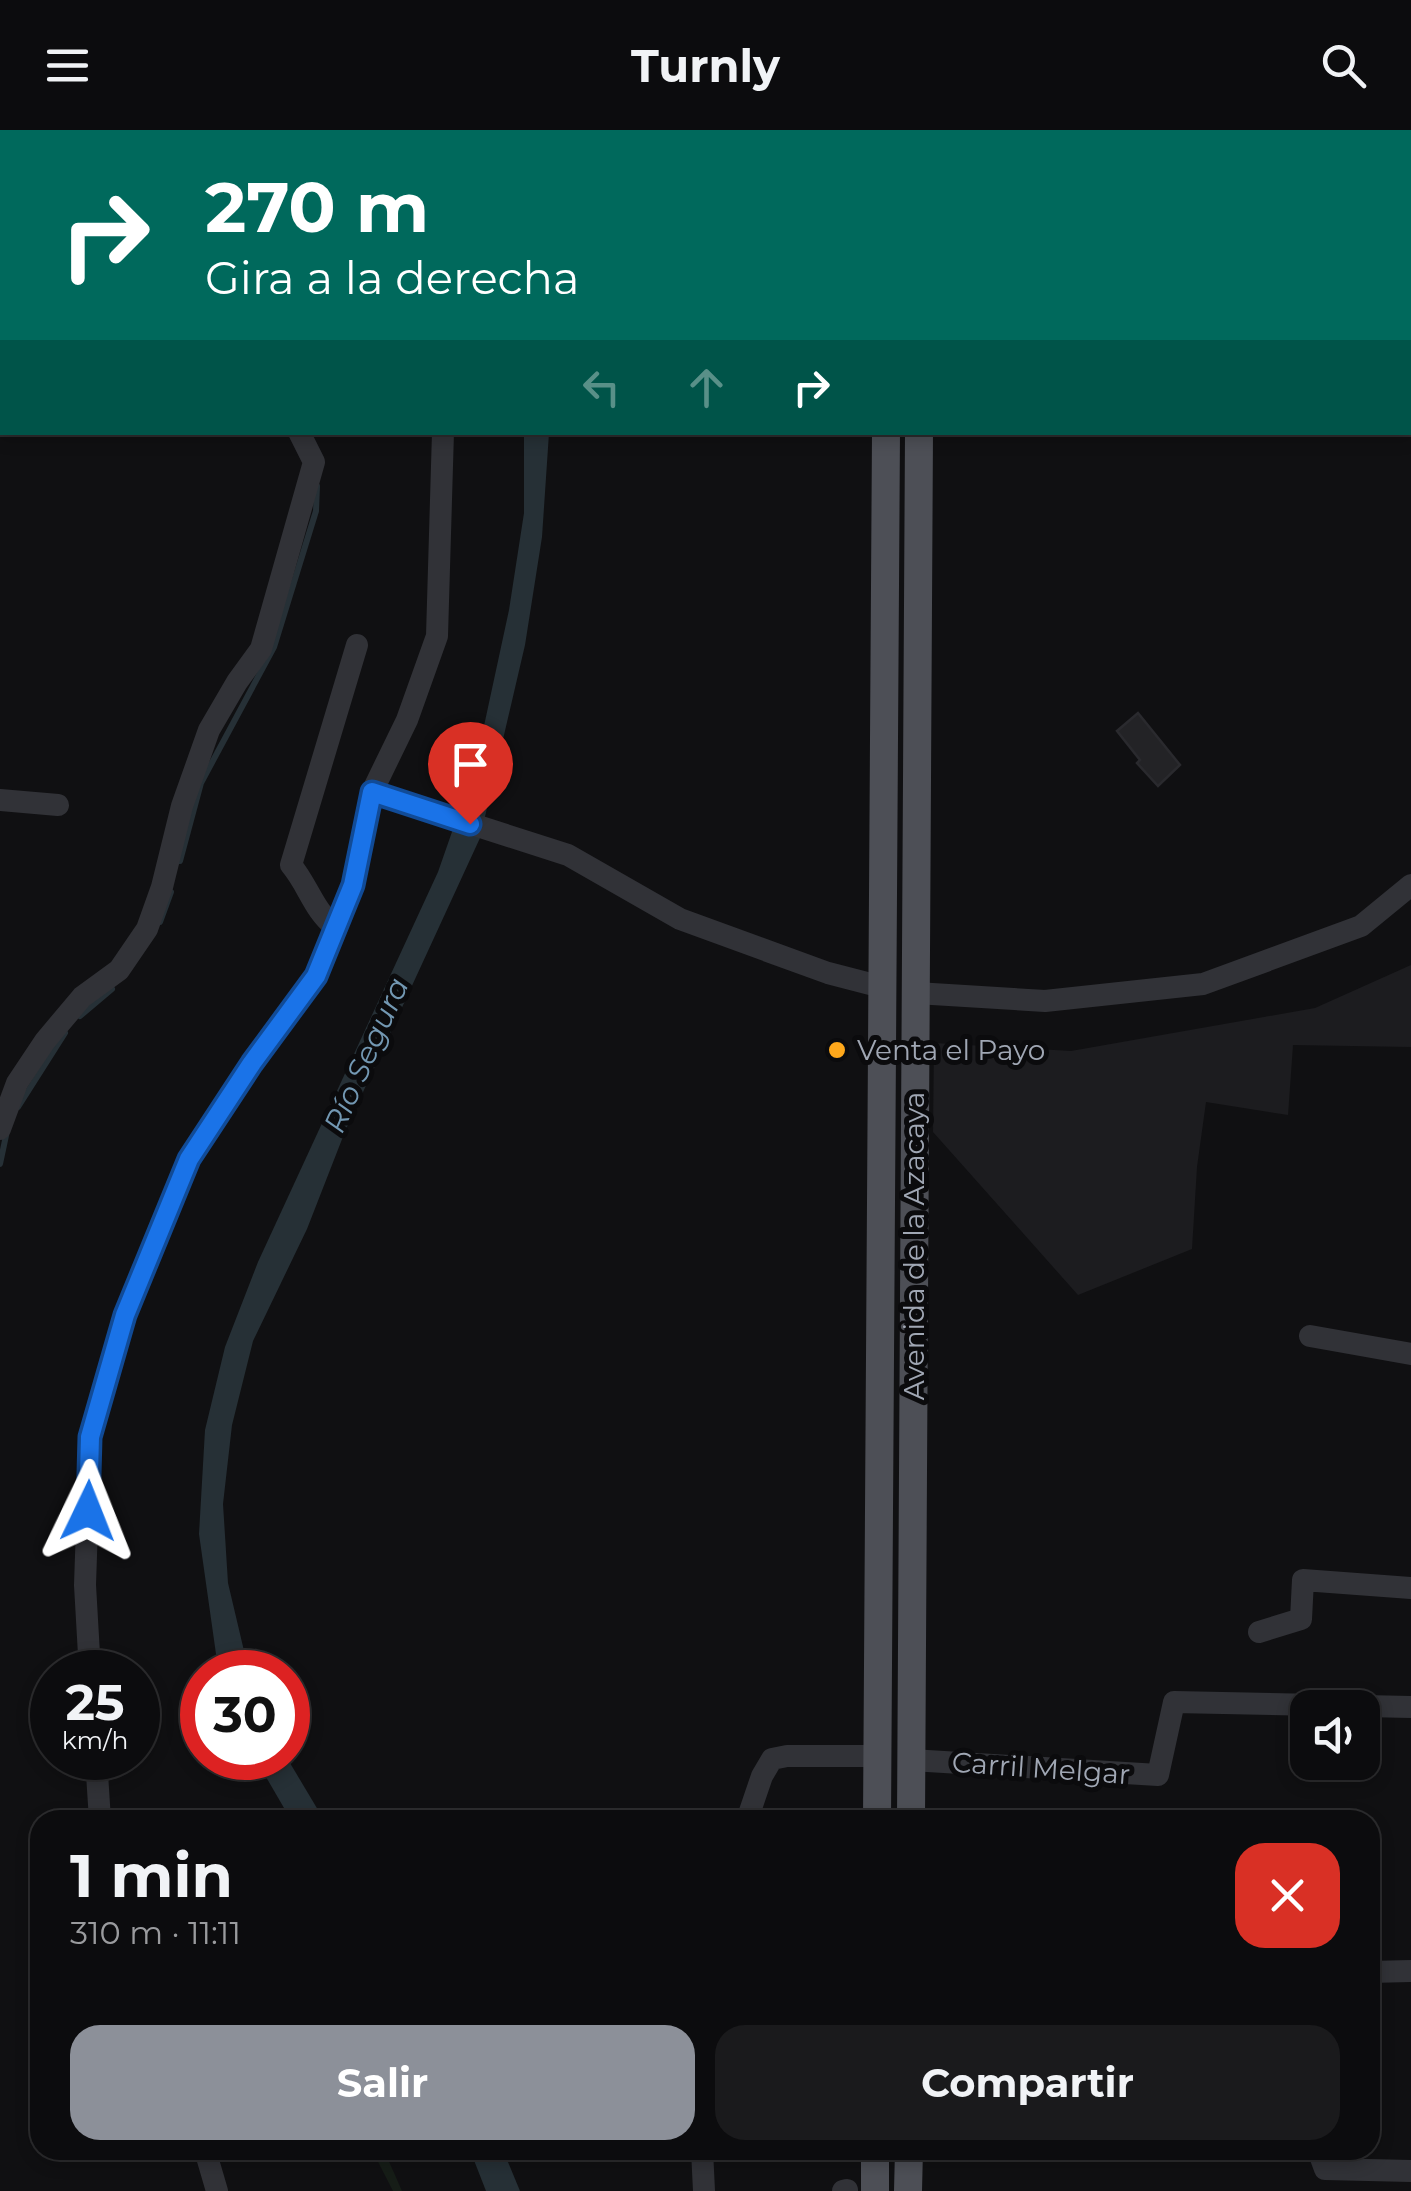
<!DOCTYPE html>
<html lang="es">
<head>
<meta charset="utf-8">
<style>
  body { margin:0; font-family:Montserrat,sans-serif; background:#1a1a1c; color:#f1f3f6; height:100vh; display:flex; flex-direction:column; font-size:38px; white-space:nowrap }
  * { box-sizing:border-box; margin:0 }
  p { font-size:32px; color:#9a9b9e }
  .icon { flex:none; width:55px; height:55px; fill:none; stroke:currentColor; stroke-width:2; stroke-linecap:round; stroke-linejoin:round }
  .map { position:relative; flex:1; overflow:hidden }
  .panel { position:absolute; left:30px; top:1680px; width:1350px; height:350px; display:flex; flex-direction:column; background:#0c0c0e; border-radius:30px; box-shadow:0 5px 15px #0003,0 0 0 2px #2c2c2e }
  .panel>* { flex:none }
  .banner { position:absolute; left:0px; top:0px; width:1412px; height:305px; box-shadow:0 5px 15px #0003,0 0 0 2px #2c2c2e; background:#00695c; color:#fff; overflow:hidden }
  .tools { position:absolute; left:1290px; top:1560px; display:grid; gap:20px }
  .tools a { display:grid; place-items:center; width:90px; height:90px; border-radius:20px; background:#0c0c0e; box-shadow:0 5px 15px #0003,0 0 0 2px #2c2c2e; font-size:50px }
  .speed { position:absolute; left:30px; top:1520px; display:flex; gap:20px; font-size:50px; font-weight:700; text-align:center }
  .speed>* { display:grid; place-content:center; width:130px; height:130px; border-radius:50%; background:#0c0c0e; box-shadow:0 5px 15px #0003,0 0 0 2px #2c2c2e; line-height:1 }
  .speed small { font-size:25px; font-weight:400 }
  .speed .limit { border:15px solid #d22; background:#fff; color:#111 }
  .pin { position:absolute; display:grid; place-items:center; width:85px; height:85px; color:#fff; margin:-102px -42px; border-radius:50% 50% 50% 0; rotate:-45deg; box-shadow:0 0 10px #0007 }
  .pin .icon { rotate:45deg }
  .me { position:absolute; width:110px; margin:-55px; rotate:2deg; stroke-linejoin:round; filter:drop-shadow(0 0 8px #0008) }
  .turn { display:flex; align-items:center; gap:35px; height:210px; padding:0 40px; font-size:45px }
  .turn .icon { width:130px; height:130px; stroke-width:2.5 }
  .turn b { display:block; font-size:70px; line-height:85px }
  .lanes { display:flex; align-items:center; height:95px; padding:0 40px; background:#0003; justify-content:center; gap:50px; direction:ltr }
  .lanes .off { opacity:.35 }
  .round { display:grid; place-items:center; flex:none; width:105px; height:105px; border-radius:30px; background:#1a1a1c }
  .headline { display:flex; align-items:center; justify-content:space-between; height:170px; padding:0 40px }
  h1 { font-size:60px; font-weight:700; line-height:75px }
  .primary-button { display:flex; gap:20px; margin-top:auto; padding:20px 40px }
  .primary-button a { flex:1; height:115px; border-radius:30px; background:#8c9099; color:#fff; font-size:40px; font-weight:700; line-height:115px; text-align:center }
  .primary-button a+a { background:#1a1a1c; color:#f1f3f6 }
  header { display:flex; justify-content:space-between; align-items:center; height:130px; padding:0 40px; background:#0c0c0e; font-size:45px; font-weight:700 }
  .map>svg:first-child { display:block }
  .built { fill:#1c1c1f }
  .green { fill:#161d17 }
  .water { fill:#263036 }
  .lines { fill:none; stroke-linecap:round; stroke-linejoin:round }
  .stream { stroke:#263036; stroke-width:6 }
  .building { fill:#232326; stroke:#2a2a2e; stroke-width:2.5 }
  .minor { stroke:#313237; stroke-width:22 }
  .major { stroke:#4d4f56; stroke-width:28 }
  .route-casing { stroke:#114b97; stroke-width:25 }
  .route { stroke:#1a73e8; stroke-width:18 }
  .poi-dot { fill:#ffa81b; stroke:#0b0b0d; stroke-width:4 }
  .labels { text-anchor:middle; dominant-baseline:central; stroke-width:10; stroke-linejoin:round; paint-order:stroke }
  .poi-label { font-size:28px; fill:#a0a7b4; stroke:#0b0b0d; text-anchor:start }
  .street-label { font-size:28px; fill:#a0a7b4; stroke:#0b0b0d }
  .water-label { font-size:30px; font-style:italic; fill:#7398b3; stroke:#0b0b0d }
</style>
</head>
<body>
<header><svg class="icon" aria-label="menu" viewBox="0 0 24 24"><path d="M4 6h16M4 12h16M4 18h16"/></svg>Turnly<svg class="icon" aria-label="search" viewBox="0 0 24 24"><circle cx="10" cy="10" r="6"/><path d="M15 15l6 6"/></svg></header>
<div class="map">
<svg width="1411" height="2061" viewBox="0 0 1411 2061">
  <rect width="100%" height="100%" fill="#101012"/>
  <path class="built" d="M1411,835V917L1293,915L1288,985L1206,972L1197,1037L1192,1119L1078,1165L933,1002L934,913L1071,921L1315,878Z"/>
  <path class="green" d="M372,2020H384L402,2061H393Z"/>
  <g class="water">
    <path d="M524,303H549L542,407L525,515L480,708L346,999L307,1099L253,1211L232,1295L223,1374L228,1453L249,1542H223L216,1524L199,1404L205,1300L225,1217L258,1132L438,742L476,633L509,480L524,383Z"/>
    <path d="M255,1628H287L324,1690H291Z"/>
    <path d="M470,2020H503L520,2061H486Z"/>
  </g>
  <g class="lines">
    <g class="stream">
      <path d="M391,0V2"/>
      <path d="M180,731L201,653L274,517L316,381L317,356"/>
      <path d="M160,792L171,762"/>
      <path d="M80,886L112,859"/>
      <path d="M18,977L65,903"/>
      <path d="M0,1034L7,1001"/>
    </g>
  </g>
  <path class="building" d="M1138,583L1180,635L1158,656L1137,633L1140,630L1117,601Z"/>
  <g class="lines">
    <g class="minor">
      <path d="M69,0V2"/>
      <path d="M427,0V2"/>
      <path d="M373,2V0"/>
      <path d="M0,258H2"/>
      <path d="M372,662L568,725L680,789L828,843L882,857"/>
      <path d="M0,670L58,675"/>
      <path d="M335,797C314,781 308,755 291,735L357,515"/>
      <path d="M916,863L1045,871L1203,854L1361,796L1411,755"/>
      <path d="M0,999L17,953L45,911L82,867L119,840L147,799L162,757L182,676L209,600L237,552L261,519L314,332L299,302"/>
      <path d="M1310,1206L1411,1224"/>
      <path d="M1259,1502L1301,1489L1303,1450L1411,1458"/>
      <path d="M90,1542L85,1455L90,1307L125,1185L189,1029L252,933L316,846L353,755L372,662L407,590L437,506L443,302"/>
      <path d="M96,1628L100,1690"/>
      <path d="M911,1630L1158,1645L1174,1572L1411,1577"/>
      <path d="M747,1690L762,1646L772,1629L787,1626H878"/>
      <path d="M1370,1842L1411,1841"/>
      <path d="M205,2020L217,2061"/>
      <path d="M702,2020L704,2061"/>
      <path d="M1318,2020L1325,2039L1411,2041"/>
      <path d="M843,2061L847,2060"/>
    </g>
    <g class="major">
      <path d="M957,0L958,2"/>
      <path d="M850,2L851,0"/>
      <path d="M887,2V0"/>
      <path d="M921,2V0"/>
      <path d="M877,1690L886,302"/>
      <path d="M911,1690L919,302"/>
      <path d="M875,2061V2020"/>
      <path d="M908,2061L909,2020"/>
    </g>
  </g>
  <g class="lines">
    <g class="route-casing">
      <path id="route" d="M88,1381L90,1307L125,1185L189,1029L252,933L316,846L353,755L372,662L470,694"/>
    </g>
    <use href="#route" class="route"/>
  </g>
  <circle class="poi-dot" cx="837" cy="920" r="10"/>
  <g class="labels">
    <g class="poi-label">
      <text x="857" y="920">Venta el Payo</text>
    </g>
    <g class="street-label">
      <text transform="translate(914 1116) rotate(-90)">Avenida de la Azacaya</text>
      <text transform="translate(1041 1638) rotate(4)">Carril Melgar</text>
    </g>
    <g class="water-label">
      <text transform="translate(366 925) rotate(-66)">Río Segura</text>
    </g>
  </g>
</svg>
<div class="tools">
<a><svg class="icon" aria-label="sound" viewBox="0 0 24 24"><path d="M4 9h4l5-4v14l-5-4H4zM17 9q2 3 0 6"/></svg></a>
</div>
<div class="speed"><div>25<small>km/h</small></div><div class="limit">30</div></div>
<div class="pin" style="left:470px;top:694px;background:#d93025"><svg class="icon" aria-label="arrive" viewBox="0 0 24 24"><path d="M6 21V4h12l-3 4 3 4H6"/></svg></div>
<svg class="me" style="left:88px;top:1381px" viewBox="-20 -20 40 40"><path d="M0-17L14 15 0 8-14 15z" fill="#1a73e8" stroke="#fff" stroke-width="4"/></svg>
<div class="banner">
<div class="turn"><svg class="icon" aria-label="right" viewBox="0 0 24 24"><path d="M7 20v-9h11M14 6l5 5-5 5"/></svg><div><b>270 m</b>Gira a la derecha</div></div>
<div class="lanes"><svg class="icon off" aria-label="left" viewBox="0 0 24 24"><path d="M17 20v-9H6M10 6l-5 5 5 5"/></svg><svg class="icon off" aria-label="ahead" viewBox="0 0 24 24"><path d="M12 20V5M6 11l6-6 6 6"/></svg><svg class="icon" aria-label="right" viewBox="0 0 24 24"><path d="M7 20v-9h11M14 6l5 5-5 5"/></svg></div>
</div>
<section class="panel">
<div class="headline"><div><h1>1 min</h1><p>310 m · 11:11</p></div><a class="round" style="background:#d93025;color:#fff"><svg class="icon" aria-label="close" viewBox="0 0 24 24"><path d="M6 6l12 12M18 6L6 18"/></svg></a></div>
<div class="primary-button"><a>Salir</a><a>Compartir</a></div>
</section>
</div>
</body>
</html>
